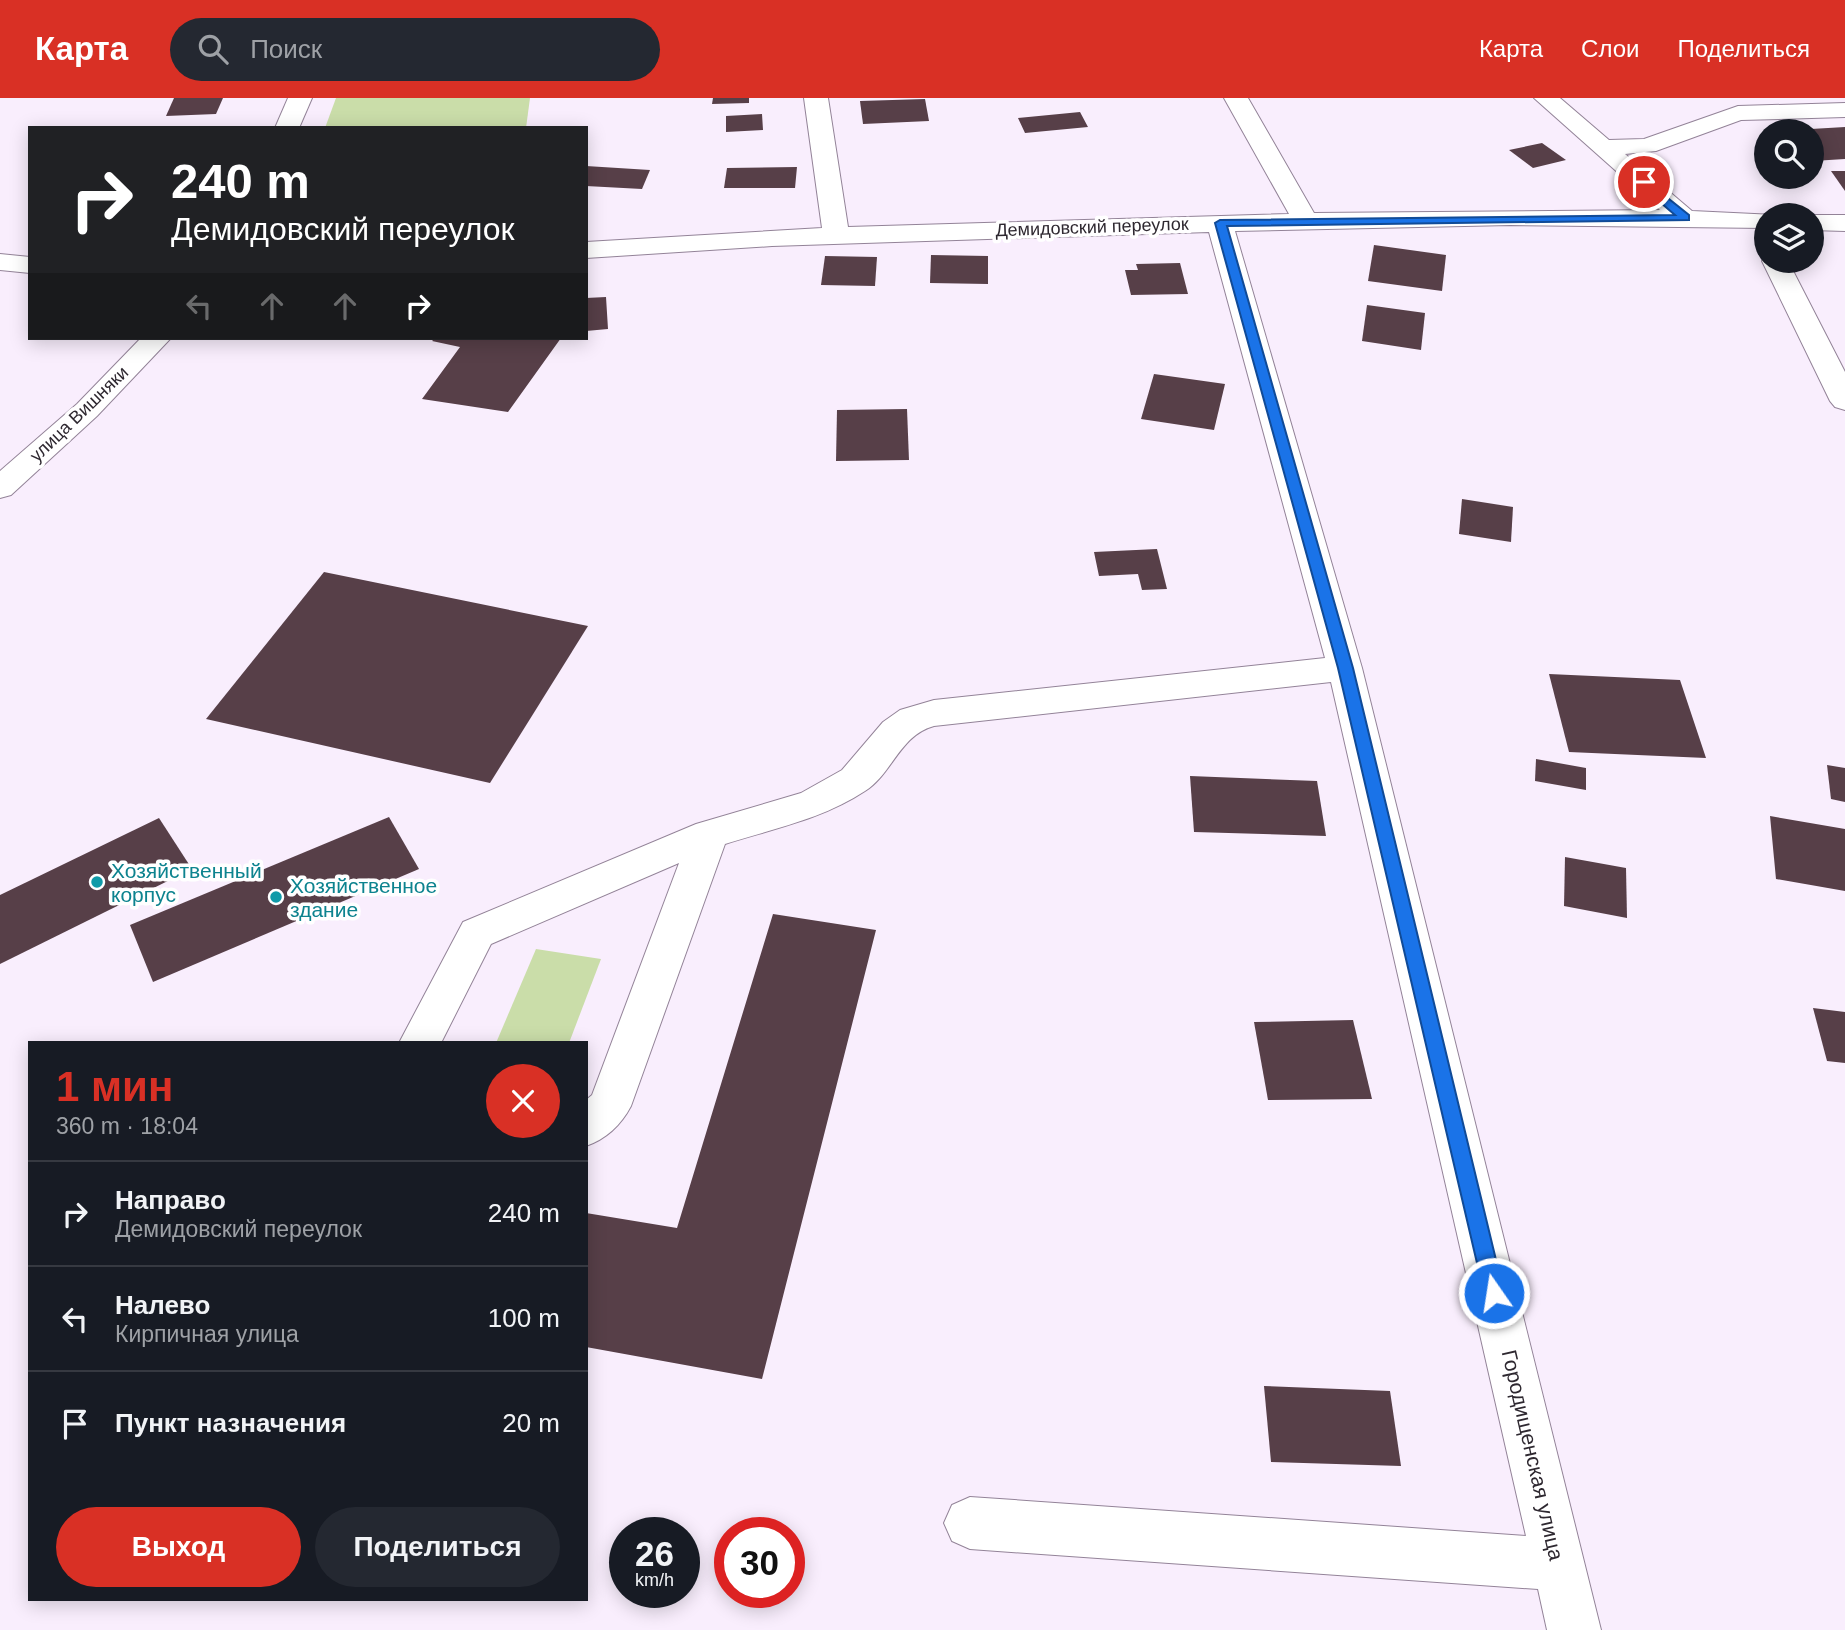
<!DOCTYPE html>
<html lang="ru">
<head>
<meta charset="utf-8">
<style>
  body { margin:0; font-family:Helvetica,sans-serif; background:#242831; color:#f1f3f6; height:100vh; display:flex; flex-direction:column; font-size:26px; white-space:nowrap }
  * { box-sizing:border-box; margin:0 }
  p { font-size:23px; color:#9ea1a6 }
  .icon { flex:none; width:38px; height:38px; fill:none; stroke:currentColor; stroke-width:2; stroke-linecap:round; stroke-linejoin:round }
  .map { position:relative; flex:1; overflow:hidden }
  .drawer { position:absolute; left:28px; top:943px; width:560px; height:560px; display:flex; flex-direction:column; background:#171b24; border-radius:0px; box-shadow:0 4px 18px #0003 }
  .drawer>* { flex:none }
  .top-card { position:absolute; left:28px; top:28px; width:560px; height:214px; border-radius:0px; box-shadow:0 4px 18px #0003; background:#202124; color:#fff; overflow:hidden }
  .buttons { position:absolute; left:1754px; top:21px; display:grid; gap:14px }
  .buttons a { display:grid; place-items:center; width:70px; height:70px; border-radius:50%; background:#171b24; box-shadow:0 4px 18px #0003; font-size:35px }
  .speed { position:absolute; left:609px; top:1419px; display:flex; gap:14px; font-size:35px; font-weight:700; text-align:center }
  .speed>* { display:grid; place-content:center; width:91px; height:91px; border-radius:50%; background:#171b24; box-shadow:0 4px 18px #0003; line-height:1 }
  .speed small { font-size:18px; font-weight:400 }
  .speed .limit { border:10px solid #d22; background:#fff; color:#111 }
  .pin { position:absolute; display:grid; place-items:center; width:60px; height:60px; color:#fff; margin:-30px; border:4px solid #fff; border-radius:50%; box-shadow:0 2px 7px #0007 }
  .me { position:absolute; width:77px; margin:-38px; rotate:347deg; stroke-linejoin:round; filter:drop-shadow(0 0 5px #0008) }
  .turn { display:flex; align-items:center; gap:24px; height:147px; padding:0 28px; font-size:32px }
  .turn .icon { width:91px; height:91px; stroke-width:2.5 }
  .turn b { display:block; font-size:49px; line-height:60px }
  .lanes { display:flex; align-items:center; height:66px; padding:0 28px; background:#0003; justify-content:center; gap:35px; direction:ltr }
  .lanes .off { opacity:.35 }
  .round { display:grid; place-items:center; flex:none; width:74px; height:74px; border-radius:37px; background:#242831 }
  .head { display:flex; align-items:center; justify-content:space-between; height:119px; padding:0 28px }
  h1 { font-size:42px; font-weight:600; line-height:52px; color:#d93025 }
  .primary-button { display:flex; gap:14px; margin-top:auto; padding:14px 28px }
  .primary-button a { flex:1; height:80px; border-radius:42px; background:#d93025; color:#fff; font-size:28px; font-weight:600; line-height:80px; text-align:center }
  .primary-button a+a { background:#242831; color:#f1f3f6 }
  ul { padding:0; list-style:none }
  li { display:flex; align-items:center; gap:21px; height:105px; padding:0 28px; border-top:2px solid #363941 }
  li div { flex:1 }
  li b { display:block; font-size:26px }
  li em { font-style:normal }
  header { display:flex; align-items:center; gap:42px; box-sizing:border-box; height:98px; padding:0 35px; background:#d93025; color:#fff }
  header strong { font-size:33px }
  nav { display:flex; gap:38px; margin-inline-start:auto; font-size:24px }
  .search { width:490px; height:63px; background:#242831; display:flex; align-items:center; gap:18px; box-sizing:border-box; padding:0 24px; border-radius:38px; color:#9ea1a6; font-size:26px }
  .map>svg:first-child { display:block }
  .green { fill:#cadda9 }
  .building { fill:#573f48 }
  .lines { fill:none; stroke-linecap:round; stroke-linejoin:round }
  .minor-casing { stroke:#938398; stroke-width:2 }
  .minor { fill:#fff; fill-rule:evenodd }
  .route { fill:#1a73e8; stroke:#114b97; stroke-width:2 }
  .culture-dot { fill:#0f9aa8; stroke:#fff; stroke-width:2.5 }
  .labels { text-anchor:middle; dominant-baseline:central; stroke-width:7; stroke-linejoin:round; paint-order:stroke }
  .far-street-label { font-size:18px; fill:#2e2830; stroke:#fff }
  .culture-label { font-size:21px; fill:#0d838f; stroke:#fff; text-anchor:start }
  .street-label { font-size:21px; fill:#2e2830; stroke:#fff }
</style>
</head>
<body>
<header>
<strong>Карта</strong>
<div class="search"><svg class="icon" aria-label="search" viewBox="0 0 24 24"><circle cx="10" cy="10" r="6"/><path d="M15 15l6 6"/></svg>Поиск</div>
<nav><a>Карта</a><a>Слои</a><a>Поделиться</a></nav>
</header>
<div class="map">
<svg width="1845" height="1532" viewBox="0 0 1845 1532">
  <rect width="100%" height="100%" fill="#f9eefd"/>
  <g class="green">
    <path d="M336,0H530L526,30H325Z"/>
    <path d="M536,851L601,861L569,945H496Z"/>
  </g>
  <g class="building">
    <path d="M174,0H223L216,16L166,18Z"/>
    <path d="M713,0H749V5L712,6Z"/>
    <path d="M925,1L929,23L863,26L860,3Z"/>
    <path d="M1080,14L1088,29L1025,35L1018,20Z"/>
    <path d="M762,16L763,32L726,34V18Z"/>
    <path d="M1845,29V61L1813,63L1811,31Z"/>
    <path d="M1542,45L1566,62L1533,70L1509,52Z"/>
    <path d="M586,68L650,72L642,91L586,88Z"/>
    <path d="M797,69L795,90H724L727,70Z"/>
    <path d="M1831,73H1845V93Z"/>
    <path d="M1374,147L1446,157L1442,193L1368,183Z"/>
    <path d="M931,157L988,158V186L930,185Z"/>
    <path d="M825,158L877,159L875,188L821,187Z"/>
    <path d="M1180,165L1188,196L1131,197L1125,172H1138L1136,166Z"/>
    <path d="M606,199L608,231L586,233V200Z"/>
    <path d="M1367,207L1425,215L1421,252L1362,243Z"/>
    <path d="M435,240H561L508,314L422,301L460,249L432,243Z"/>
    <path d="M1154,276L1225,286L1214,332L1141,321Z"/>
    <path d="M907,311L909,362L836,363L837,312Z"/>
    <path d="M1462,401L1513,409L1511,444L1459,436Z"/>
    <path d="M1157,451L1167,491L1142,492L1138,476L1099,478L1094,454Z"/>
    <path d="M324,474L588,528L490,685L206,621Z"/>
    <path d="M1549,576L1680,582L1706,660L1569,654Z"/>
    <path d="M1536,661L1586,670V692L1535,683Z"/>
    <path d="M1827,667L1845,670V704L1831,701Z"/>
    <path d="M1190,678L1317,683L1326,738L1194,734Z"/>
    <path d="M1770,718L1845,731V793L1776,781Z"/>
    <path d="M389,719L419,771L153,884L130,827Z"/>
    <path d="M159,720L192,771L0,866V797Z"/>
    <path d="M1565,759L1626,770L1627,820L1564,808Z"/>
    <path d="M773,816L876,832L762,1281L586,1249V1115L677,1130Z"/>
    <path d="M1813,910L1845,914V965L1827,963Z"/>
    <path d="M1353,922L1372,1001L1268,1002L1254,924Z"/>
    <path d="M1264,1288L1390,1293L1401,1368L1271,1364Z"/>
  </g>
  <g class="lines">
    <g class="minor-casing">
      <g id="minor">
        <path d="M288,0H312L299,30H275Z"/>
        <path d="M804,0H828L848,129L1289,116L1224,0H1248L1314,115L1660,112L1534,0H1560L1609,42L1644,41L1738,8L1845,5V19L1741,22L1656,53L1625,56L1692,113L1775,117H1766V130L1510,127L1235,133L1362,570L1601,1532H1547L1538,1491L970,1451L952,1443L944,1425L952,1407L970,1399L1526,1438L1331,584L934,628C900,637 892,676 865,693C823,721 772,731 725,746L631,1008C621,1027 606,1041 586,1048V1002L592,997L679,765L491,846L441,945H399L463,824L696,726L801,695L842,672L883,624L900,612L934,602L1325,560L1209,134L772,148L586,160V144L822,130Z"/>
        <path d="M1807,117H1845V133L1811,132V117Z"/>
        <path d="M0,156L30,159V175L0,172Z"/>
        <path d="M1766,157V163H1788L1845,274V312L1835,309L1830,303L1762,163Z"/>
        <path d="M141,240H171L97,318L11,397L0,400V373L77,306Z"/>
      </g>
    </g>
    <use href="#minor" class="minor"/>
  </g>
  <path class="route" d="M1644,81L1689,117V122L1227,128L1353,570L1504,1195L1501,1201L1494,1204L1487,1201L1484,1195L1338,570L1215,125L1220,122L1675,117L1640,87L1639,84Z"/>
  <g class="culture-dot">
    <circle cx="97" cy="784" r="7"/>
    <circle cx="276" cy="799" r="7"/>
  </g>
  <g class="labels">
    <g class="far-street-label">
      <text transform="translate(1092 129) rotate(-2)">Демидовский переулок</text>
      <text transform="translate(79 316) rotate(-44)">улица Вишняки</text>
    </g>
    <g class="culture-label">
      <text x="111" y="772">Хозяйственный<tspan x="111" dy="24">корпус</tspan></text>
      <text x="290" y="787">Хозяйственное<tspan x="290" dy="24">здание</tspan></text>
    </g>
    <g class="street-label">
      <text transform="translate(1533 1357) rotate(77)">Городищенская улица</text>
    </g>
  </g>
</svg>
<div class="buttons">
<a><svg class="icon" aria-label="search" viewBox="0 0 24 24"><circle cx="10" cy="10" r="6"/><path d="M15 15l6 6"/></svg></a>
<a><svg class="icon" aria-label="layers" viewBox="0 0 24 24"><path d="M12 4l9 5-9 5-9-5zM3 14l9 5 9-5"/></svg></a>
</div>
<div class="speed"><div>26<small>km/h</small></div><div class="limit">30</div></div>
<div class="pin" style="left:1644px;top:84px;background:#d93025"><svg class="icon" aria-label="arrive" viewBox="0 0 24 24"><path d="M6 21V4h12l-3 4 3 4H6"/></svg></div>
<svg class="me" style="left:1494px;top:1195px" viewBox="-20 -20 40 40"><circle r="17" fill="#1a73e8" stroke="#fff" stroke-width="3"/><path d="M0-11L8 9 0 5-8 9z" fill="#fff"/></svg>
<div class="top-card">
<div class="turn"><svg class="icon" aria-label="right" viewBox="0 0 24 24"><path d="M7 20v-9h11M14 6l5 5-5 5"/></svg><div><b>240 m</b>Демидовский переулок</div></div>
<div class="lanes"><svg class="icon off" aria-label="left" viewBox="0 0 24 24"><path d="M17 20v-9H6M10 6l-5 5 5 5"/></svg><svg class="icon off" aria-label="ahead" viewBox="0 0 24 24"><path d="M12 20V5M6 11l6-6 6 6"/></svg><svg class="icon off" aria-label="ahead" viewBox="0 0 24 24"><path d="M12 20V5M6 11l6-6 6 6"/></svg><svg class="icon" aria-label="right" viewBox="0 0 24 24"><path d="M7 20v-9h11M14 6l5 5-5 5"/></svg></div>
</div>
<section class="drawer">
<div class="head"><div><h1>1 мин</h1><p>360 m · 18:04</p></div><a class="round" style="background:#d93025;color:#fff"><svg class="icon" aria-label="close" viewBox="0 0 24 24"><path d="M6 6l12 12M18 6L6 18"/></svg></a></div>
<ul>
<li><svg class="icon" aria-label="right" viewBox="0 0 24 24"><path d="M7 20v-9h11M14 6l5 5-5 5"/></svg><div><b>Направо</b><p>Демидовский переулок</p></div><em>240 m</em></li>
<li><svg class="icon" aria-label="left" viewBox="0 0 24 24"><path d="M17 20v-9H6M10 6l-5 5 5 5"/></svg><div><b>Налево</b><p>Кирпичная улица</p></div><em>100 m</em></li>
<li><svg class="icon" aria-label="arrive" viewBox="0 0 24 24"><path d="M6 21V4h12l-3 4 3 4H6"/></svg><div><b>Пункт назначения</b></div><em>20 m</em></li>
</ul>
<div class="primary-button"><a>Выход</a><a>Поделиться</a></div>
</section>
</div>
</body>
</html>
